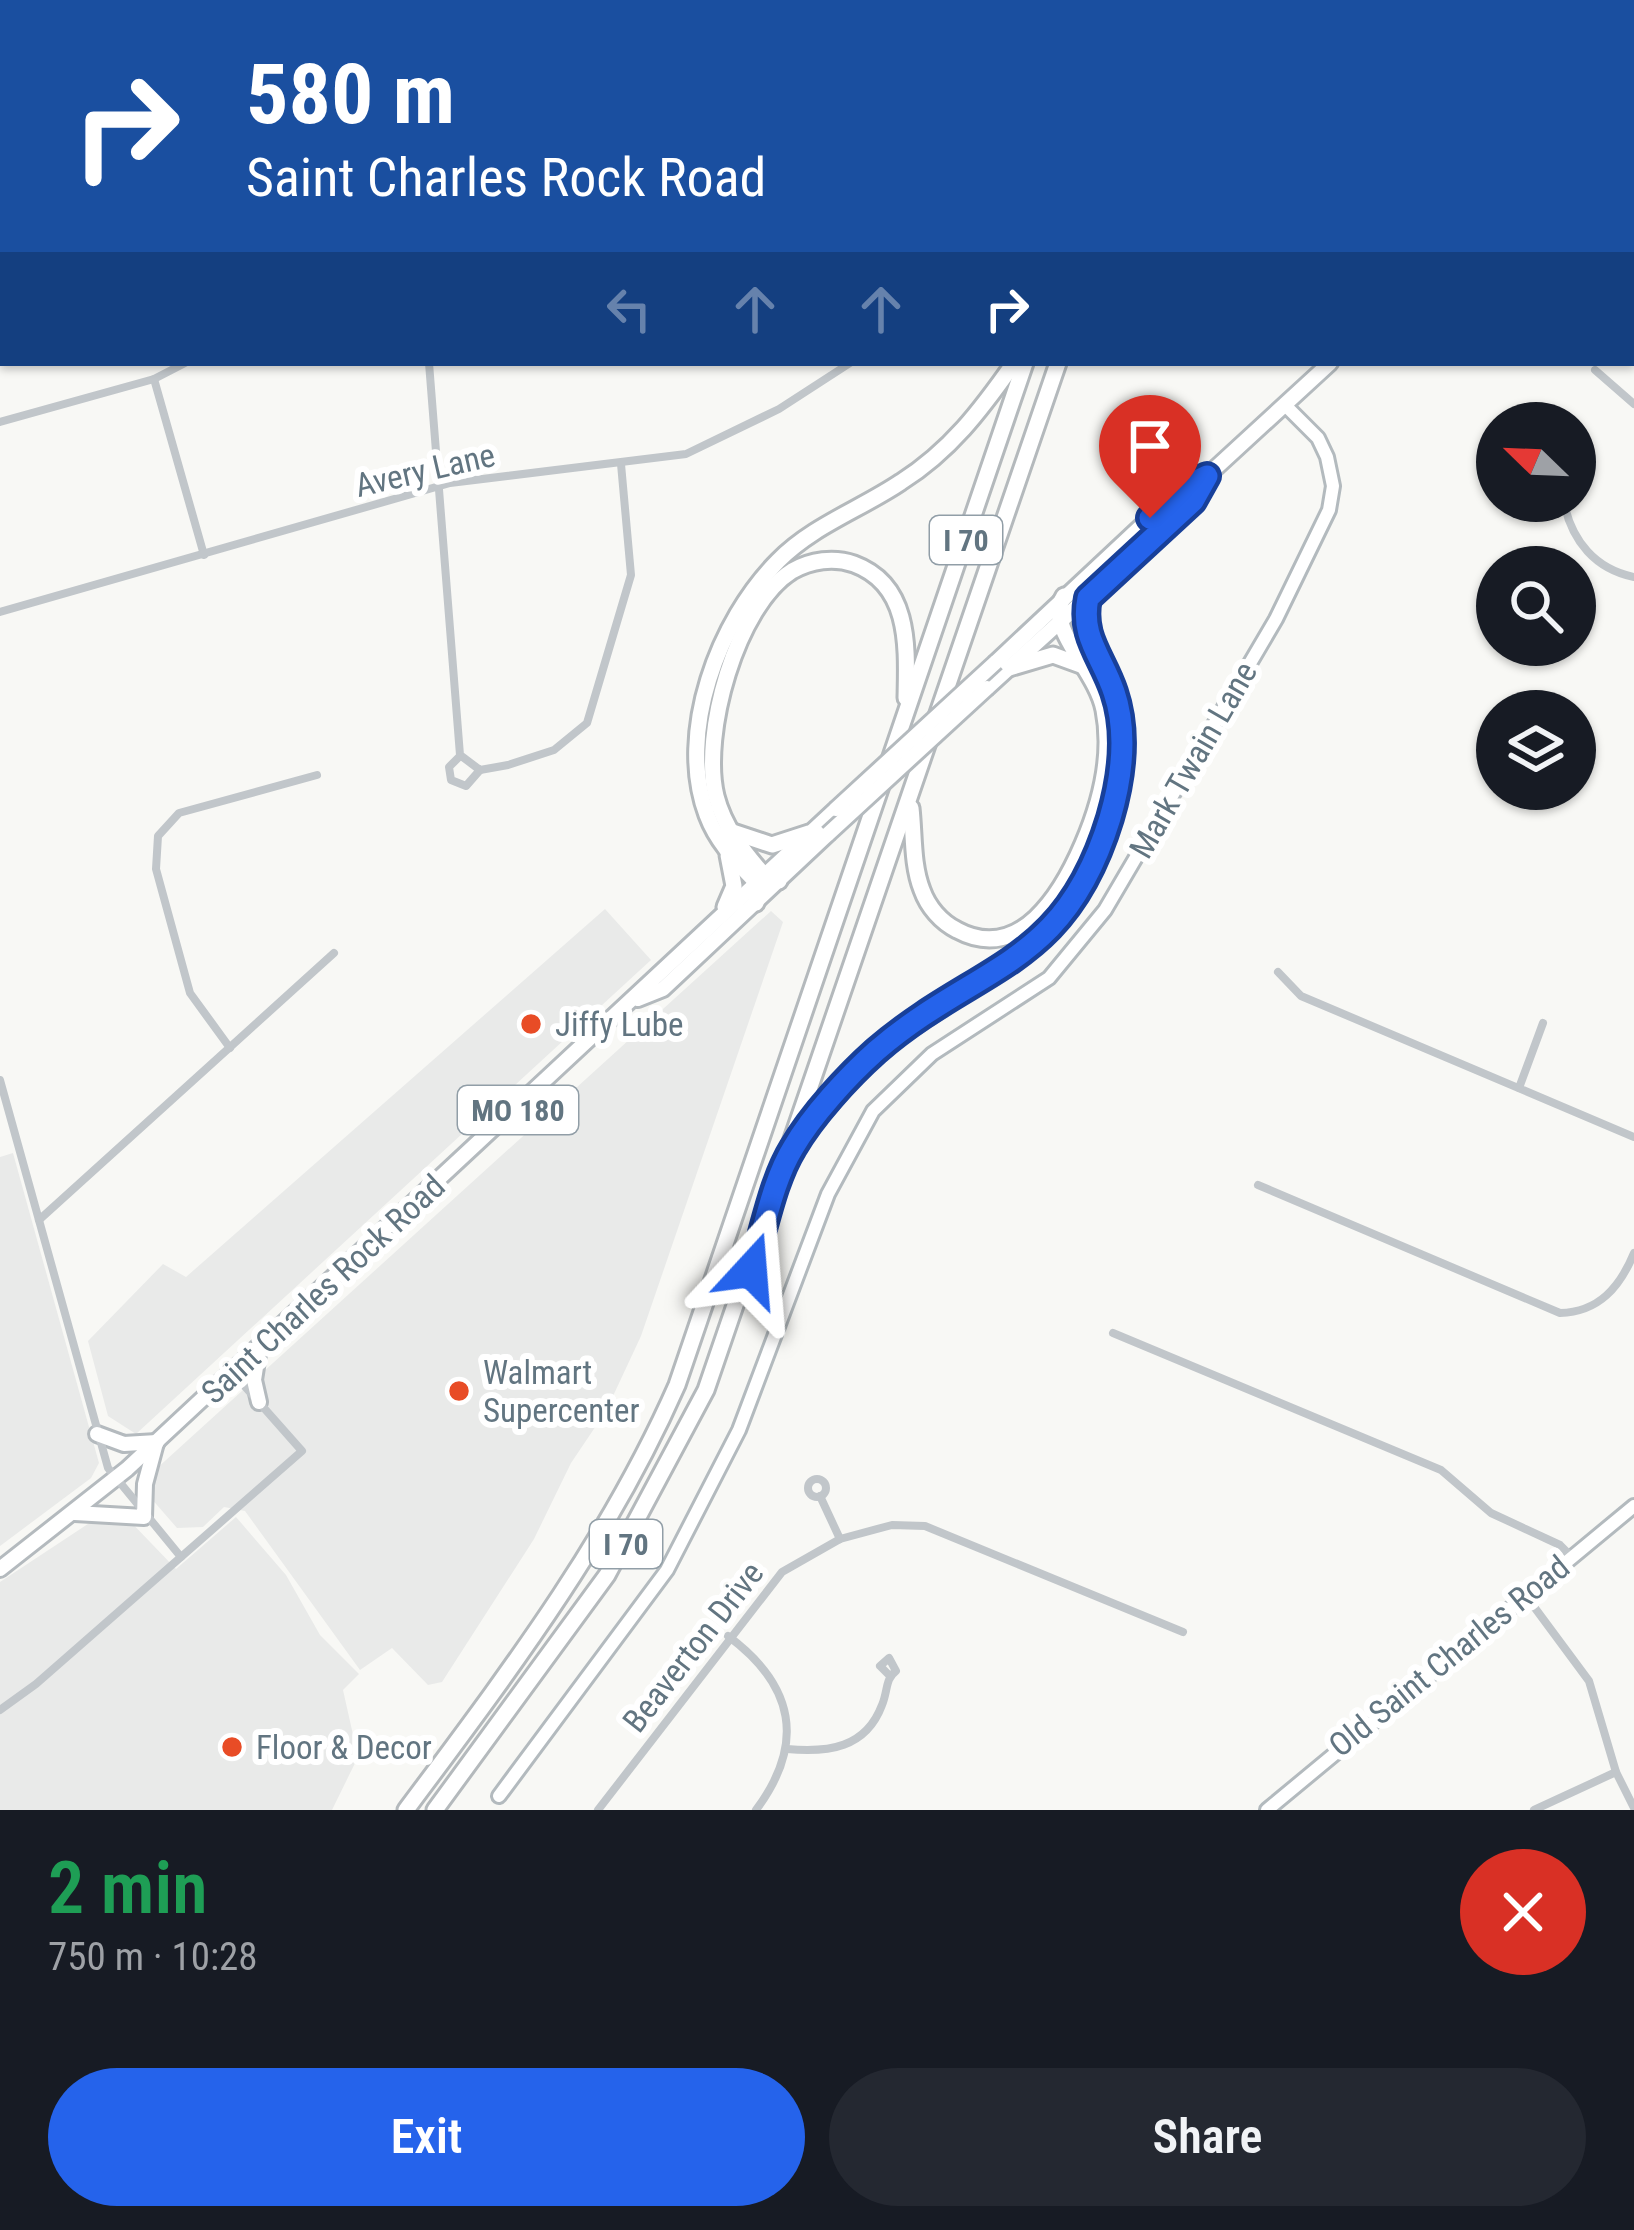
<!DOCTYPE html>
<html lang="en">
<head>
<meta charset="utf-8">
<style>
  body { margin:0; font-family:"Roboto Condensed",sans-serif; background:#242831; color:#f1f3f6; height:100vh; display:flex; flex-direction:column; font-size:45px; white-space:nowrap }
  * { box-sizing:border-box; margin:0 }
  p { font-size:39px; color:#9ea1a6 }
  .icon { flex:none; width:66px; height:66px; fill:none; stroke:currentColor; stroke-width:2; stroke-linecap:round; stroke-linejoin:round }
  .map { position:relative; height:1810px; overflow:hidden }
  .panel { display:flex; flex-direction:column; background:#171b24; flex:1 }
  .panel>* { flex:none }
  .hud { position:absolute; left:0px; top:0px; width:1635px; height:366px; box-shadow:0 3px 9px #0004; background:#1a4fa0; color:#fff; overflow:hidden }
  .needle { width:78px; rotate:293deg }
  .fabs { position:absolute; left:1476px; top:402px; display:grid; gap:24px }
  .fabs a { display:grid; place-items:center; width:120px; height:120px; border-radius:50%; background:#171b24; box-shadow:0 3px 9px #0004; font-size:60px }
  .pin { position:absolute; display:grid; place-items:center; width:102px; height:102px; color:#fff; margin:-123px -51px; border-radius:50% 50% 50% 0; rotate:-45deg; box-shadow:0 0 12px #0007 }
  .pin .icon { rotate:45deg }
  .me { position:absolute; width:132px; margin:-66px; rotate:19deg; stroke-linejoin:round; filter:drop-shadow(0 0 9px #0008) }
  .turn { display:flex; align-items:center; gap:42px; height:252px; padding:0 48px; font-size:54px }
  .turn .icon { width:156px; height:156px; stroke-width:2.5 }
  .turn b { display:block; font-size:84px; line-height:102px }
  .lanes { display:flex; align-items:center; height:114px; padding:0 48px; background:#0003; justify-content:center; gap:60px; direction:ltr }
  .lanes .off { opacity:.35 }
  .round { display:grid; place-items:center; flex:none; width:126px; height:126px; border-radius:63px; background:#242831 }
  .head { display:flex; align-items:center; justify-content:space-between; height:204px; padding:0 48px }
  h1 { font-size:72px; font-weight:600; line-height:90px; color:#1e9e55 }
  .cta { display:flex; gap:24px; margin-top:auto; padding:24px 48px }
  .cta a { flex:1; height:138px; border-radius:72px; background:#2563eb; color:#fff; font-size:48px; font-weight:600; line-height:138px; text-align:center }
  .cta a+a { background:#242831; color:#f1f3f6 }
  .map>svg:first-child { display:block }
  .built { fill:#e9eae9 }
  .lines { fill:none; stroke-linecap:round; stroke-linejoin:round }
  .secondary-casing { stroke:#b3babe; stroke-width:18 }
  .primary-casing { stroke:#b4babe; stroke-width:20 }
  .highway-casing { stroke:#b4b9bc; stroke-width:21 }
  .street { stroke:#c1c6ca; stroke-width:8 }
  .secondary { stroke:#fff; stroke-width:12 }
  .primary { stroke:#fff; stroke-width:14 }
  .highway { stroke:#fff; stroke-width:15 }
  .primary-bridge-casing { stroke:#b4babe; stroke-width:20; stroke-linecap:butt }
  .primary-bridge { stroke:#fff; stroke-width:14 }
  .route-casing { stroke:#184099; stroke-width:30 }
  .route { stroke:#2563eb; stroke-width:21 }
  .poi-dot { fill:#e84c26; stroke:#fff; stroke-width:4.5 }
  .labels { text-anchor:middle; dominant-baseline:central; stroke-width:12; stroke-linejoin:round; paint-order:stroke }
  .shield { fill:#fff; stroke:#919ea7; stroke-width:3 }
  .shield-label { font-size:30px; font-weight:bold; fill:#627581 }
  .street-label { font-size:33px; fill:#627581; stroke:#fff }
  .poi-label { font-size:33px; fill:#627581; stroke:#fff; text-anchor:start }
</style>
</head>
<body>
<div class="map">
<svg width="1634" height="1810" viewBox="0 0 1634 1810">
  <rect width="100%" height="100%" fill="#f8f8f5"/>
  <g class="built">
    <path d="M605,909L651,960L136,1434L108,1416L88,1341L163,1264L186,1277Z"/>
    <path d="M771,911L783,922L641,1336L606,1411L571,1463L534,1539L442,1682L428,1685L392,1648L360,1670L245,1511L224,1507L203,1527L177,1528L150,1497L155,1470Z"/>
    <path d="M13,1153L99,1463L91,1478L0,1546V1157Z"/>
    <path d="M103,1514L126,1517L176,1569L236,1517L286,1575L320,1635L359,1674L343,1690L358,1757L332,1810H0V1582Z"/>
  </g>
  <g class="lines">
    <g class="secondary-casing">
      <g id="secondary">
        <path d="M499,1796L667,1570L739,1430L828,1194L873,1111L932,1054L1049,978L1105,910L1276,619L1329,510L1333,486L1327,457L1318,438L1285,405"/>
        <path d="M1267,1810L1634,1506"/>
      </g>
    </g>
    <g class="primary-casing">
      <g id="primary">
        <path d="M1632,103L1634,102"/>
        <path d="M996,662L1182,488L1207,476"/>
        <path d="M987,688L1193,501L1207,476L1330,363"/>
        <path d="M638,999L663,989L828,834"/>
        <path d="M259,1402L254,1380L259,1348"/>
        <path d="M97,1434L124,1444L157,1442"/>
        <path d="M75,1513L144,1517L145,1484L156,1443"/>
        <path d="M0,1569L127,1469L836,809"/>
      </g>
    </g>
    <g class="highway-casing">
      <g id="highway">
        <path d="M1155,3L1156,0"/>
        <path d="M1188,3L1189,0"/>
        <path d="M1009,668L1053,655L1086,667"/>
        <path d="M911,808C914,834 912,865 922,890C928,907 941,922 957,930C1020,964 1062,893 1083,844C1101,802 1113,755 1104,710C1096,669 1044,628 1064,596"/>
        <path d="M733,832L772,845L809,833"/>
        <path d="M779,881H755C735,860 717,842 707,815C676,733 719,620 778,561C812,526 861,509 901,482C950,451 981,410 1014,363"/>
        <path d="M756,903L763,874C743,851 724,827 716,796C701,735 736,606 792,571C811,560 834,557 854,564C911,585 907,648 906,698"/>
        <path d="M725,907L734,886L728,855"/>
        <path d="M798,1142L874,1053L1031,949L1083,880L1109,820L1122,737L1115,693L1086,632L1088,598"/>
        <path d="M406,1810C508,1673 608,1542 677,1385L1025,363"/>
        <path d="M435,1810L607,1575L706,1390L1058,363"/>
      </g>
    </g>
    <g class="street">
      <path d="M556,0V3"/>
      <path d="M685,0L686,3"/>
      <path d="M1021,3L1023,0"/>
      <path d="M429,363L460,755L480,770L508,765L554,750L587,723L631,575L621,464"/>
      <path d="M1595,370L1634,404"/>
      <path d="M154,379L204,555"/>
      <path d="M0,422L154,379L185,363"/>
      <path d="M1564,503C1572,541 1595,569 1634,577"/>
      <path d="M0,612L450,483L686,454L779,409L850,363"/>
      <path d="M460,756L449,767L451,780L466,786L480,770"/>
      <path d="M1278,972L1301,996L1634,1137"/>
      <path d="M230,1048L190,993L156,869L158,836L179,813L317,775"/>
      <path d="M0,1080L108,1468L181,1557"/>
      <path d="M1519,1088L1543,1023"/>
      <path d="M1258,1185L1560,1313C1599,1312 1620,1287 1634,1253"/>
      <path d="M39,1220L334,953"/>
      <path d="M1113,1333L1441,1470L1491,1513L1560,1545L1571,1556"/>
      <circle cx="817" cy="1488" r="9"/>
      <path d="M820,1496L840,1539"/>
      <path d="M1526,1596L1589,1681L1616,1772L1634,1808"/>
      <path d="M728,1636C794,1685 806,1743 756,1810"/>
      <path d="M0,1710L36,1684L302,1451L233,1373"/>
      <path d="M787,1749C828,1753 866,1748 882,1705C888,1691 885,1679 896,1671L889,1658L880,1666L889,1675"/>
      <path d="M598,1810L782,1572L840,1539L892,1525L925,1526L1183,1632"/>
      <path d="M1534,1810L1616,1772"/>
    </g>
    <use href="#secondary" class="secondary"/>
    <use href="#primary" class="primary"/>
    <use href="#highway" class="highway"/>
    <g class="primary-bridge-casing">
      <g id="primary-bridge">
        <path d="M836,809L996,662"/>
        <path d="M828,834L987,688"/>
      </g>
    </g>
    <use href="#primary-bridge" class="primary-bridge"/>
  </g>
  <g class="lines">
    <g class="route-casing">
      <path id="route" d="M751,1270C764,1232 772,1182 793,1148C812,1115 848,1076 876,1051C978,963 1064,969 1110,818C1122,777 1128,733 1114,692C1102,656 1080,637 1088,598L1193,501L1207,476L1182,488L1150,518"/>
    </g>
    <use href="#route" class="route"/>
  </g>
  <g class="poi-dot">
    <circle cx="531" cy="1024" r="12"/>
    <circle cx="459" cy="1391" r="12"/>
    <circle cx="232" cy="1747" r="12"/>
  </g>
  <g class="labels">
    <g class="shield">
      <rect x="930" y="516" width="72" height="48" rx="9"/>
      <rect x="458" y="1086" width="120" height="48" rx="9"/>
      <rect x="590" y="1520" width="72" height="48" rx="9"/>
    </g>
    <g class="shield-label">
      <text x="966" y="540">I 70</text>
      <text x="518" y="1110">MO 180</text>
      <text x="626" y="1544">I 70</text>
    </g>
    <g class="street-label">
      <text transform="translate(425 470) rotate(-13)">Avery Lane</text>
      <text transform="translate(1193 760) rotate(-60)">Mark Twain Lane</text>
      <text transform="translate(323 1289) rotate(-43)">Saint Charles Rock Road</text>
      <text transform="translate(693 1647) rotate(-52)">Beaverton Drive</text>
      <text transform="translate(1449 1656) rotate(-39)">Old Saint Charles Road</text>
    </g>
    <g class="poi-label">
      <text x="555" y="1024">Jiffy Lube</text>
      <text x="483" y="1372">Walmart<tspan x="483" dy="38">Supercenter</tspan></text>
      <text x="256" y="1747">Floor &amp; Decor</text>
    </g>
  </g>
</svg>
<div class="fabs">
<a><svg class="needle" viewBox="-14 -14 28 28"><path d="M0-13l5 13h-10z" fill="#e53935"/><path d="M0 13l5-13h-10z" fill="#9ea1a6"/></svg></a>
<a><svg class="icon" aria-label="search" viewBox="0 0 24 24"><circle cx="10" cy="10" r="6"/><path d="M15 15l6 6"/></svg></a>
<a><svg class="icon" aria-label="layers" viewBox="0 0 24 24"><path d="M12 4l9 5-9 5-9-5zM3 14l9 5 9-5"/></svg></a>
</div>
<div class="pin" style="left:1150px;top:518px;background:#d93025"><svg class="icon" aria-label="arrive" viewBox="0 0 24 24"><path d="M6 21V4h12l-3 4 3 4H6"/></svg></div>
<svg class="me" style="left:751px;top:1270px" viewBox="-20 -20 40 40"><path d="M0-17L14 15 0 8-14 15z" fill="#2563eb" stroke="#fff" stroke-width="4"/></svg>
<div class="hud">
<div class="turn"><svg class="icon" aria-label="right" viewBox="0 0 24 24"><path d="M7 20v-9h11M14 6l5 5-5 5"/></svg><div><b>580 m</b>Saint Charles Rock Road</div></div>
<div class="lanes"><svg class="icon off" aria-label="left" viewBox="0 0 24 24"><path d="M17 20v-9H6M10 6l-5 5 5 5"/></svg><svg class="icon off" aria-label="ahead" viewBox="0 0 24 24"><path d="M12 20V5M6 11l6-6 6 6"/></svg><svg class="icon off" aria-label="ahead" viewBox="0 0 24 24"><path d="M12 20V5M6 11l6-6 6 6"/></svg><svg class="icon" aria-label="right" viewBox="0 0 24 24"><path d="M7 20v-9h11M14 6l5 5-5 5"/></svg></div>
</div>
</div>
<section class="panel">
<div class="head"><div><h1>2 min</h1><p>750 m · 10:28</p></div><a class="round" style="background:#d93025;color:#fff"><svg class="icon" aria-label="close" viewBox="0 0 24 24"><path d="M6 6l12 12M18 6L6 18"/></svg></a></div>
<div class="cta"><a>Exit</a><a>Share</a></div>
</section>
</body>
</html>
